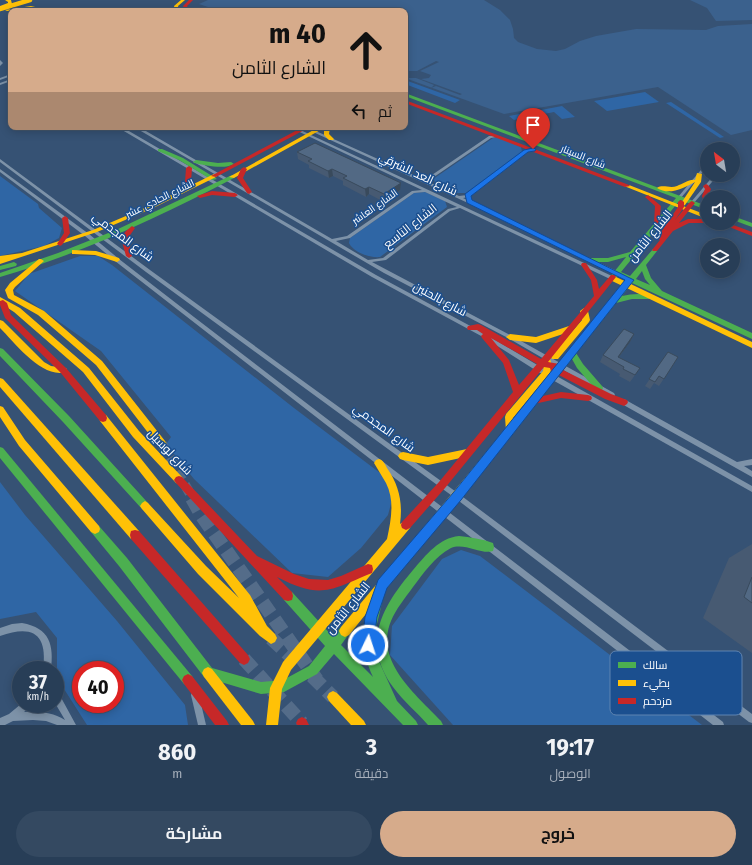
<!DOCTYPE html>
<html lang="ar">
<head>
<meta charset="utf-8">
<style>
  body { margin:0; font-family:"Fira Sans Condensed",Cairo,sans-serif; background:#344961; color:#f1f3f6; direction:rtl; height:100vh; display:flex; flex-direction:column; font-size:15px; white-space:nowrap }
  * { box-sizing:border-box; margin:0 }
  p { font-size:13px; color:#a5aeba }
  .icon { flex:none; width:22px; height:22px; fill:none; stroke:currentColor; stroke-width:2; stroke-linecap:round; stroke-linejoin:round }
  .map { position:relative; height:725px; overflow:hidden; direction:ltr }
  .panel { display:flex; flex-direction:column; background:#283e57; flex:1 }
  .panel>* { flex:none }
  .banner { position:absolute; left:8px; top:8px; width:400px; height:122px; border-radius:8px; box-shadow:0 2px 10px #0003,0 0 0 1px #44576d; direction:rtl; background:#d6ab8b; color:#111; overflow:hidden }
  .needle { width:26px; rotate:329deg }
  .tools { position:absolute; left:700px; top:142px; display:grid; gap:8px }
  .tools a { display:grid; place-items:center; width:40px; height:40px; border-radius:50%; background:#283e57; box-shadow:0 2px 10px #0003,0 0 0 1px #44576d; font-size:20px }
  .speed { position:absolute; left:12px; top:661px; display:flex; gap:8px; font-size:20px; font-weight:700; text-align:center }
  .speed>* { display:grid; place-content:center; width:52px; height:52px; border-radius:50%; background:#283e57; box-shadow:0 2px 10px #0003,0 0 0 1px #44576d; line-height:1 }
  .speed small { font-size:10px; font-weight:400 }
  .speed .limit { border:6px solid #d22; background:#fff; color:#111 }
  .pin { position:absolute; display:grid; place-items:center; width:34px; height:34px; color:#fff; margin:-41px -17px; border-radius:50% 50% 50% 0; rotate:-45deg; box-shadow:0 0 4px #0007 }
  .pin .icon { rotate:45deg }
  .me { position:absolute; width:44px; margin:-22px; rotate:4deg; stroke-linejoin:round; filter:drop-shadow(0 0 3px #0008) }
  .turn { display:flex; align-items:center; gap:14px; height:84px; padding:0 16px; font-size:18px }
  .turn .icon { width:52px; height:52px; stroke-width:2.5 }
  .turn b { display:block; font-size:28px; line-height:34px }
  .then { display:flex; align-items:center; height:38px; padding:0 16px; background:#0003; gap:8px; font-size:15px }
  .eta { display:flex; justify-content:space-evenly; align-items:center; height:68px; text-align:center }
  .eta b { font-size:24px; font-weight:700; line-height:28px }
  .button { display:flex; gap:8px; margin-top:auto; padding:8px 16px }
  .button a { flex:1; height:46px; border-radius:24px; background:#d6ab8b; color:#111; font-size:16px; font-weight:700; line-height:46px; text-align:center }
  .button a+a { background:#344961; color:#f1f3f6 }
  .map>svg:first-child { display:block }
  .green { fill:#2f66a5; fill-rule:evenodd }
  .water { fill:#3b618d }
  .pier { fill:#365274 }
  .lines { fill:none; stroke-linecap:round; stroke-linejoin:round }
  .highway-tunnel-far1 { stroke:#546c89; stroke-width:10; stroke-dasharray:10 5.5; stroke-linecap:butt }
  .highway-tunnel { stroke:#546c89; stroke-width:14; stroke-dasharray:14 7; stroke-linecap:butt }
  .street { fill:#7d92a8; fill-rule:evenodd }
  .fast { fill:#4caf50; fill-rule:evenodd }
  .slow { fill:#ffc107; fill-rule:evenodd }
  .jam { fill:#c62828; fill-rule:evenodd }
  .slow-bridge { stroke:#ffc107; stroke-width:4.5 }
  .wall { fill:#475a72 }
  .shaded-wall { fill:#394a5c }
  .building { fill:#526984; stroke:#394a5c }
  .route { fill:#1a73e8; stroke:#114b97 }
  .labels { text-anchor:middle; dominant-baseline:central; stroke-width:3; stroke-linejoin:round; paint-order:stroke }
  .far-street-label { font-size:10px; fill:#fff; stroke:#1b4f8f }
  .street-label { font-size:12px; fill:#fff; stroke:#1b4f8f }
  .key { fill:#1b4f8f; stroke:#5f84b1; stroke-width:1 }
  .key-label { font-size:11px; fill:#fff }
</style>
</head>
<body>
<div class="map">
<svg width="752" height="725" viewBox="0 0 752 725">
  <rect width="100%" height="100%" fill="#365274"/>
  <g class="green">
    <path d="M405,80L460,100L455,103L405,84Z"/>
    <path d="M645,92L659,102L607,111L594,101Z"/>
    <path d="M671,102L724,137L720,138L666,103Z"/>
    <path d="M562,106L575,117L562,119L554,112L514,120L509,116Z"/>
    <path d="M493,138H500L521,147L522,152L466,193H455L435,183L434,179L436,177Z"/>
    <path d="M0,176L38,204L39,208L62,228L59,238L44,246L0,256Z"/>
    <path d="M425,192L445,201L447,207L380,257C370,258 354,253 349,243L350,238L414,193Z"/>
    <path d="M80,256H98L112,265L294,408L396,485L388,515L361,548L328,577L292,573L194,479L166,444L171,437L101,351L15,291L29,274Z"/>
    <path d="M0,482L25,515L117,621L185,705L188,725H87L57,678V638L36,612L0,619ZM81,670H115V704H81Z"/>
    <path d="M461,550L480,556L702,725H453L390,655L392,626L442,559Z"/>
  </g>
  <g class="water">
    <path d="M208,0H484L500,10L510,20L513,29L514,38L518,42L537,49L556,51L565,49L580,41L596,36L636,29L706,30L718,26L752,24V130L731,135L658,87L504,114L405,78V11H220L199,4Z"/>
    <path d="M690,0H752V20L716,21L707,8Z"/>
  </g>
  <path class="pier" d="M436,61L439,62L420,71L431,75L429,78L421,79L462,94L460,95L436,86L431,88L434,85L416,78H405V71H417Z"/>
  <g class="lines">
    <path class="highway-tunnel-far1" d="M162,444L193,499"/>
    <g class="highway-tunnel">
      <path d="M192,498L202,516L317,680"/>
      <path d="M271,638L299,664"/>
      <path d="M244,659L302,723"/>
      <path d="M312,676L333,697"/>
    </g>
    <g class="street">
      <path d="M0,60L3,63L0,66Z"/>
      <path d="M11,74V76L0,80V78Z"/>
      <path d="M11,79V81L0,85V83Z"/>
      <path d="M117,127H122L376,275L487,335L544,369L545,371L544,373H540L483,337L372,277Z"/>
      <path d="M134,127H139L332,239L347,236L412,191L422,190L289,127H294L614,277V279H610L460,208L450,211L386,260L372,262L512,336L614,393L615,395L614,397H610L508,338L384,273ZM425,192L457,207L448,209L383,258L368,260L336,241L350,238L414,193Z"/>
      <path d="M302,127H307L420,178L429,177L489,136L497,135V137L491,138L431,179L424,180L459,196L467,195L525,150L534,148V150L527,152L469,197L463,198L619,272V274H615L468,203Z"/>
      <path d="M0,159L150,270L459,494L752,714V723L749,722L455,498L146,272L0,162Z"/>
      <path d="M706,164H707V167L680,199H678V197Z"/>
      <path d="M0,169L89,234L119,259L194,317L723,722L724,725H713L115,261L85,236L0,172Z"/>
      <path d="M714,175H718L693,204H691V202Z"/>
      <path d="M549,374H553L752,486V492L549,378L548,376Z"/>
      <path d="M620,399H624L737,462L752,459V465L744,466L752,471V477L620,403L619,401Z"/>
      <path d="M22,623C50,628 54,645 51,670H43C48,634 33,624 0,636V628L12,624Z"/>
      <path d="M55,691L58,692L76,725H57L46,721L33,720L13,721L5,725H0V718L9,714L21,704H31L30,707L24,712C39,711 52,712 65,720L55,703Z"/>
      <path d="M195,691L198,692L199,695L206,725H198L191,695L192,692Z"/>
    </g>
    <g class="fast">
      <path d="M405,93L707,206V210L680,200L621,272L630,276L653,249H657V251L646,265L651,278L662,291L752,333V339L632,283L622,296C631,294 639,293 649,295L650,297L649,299H632L616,303L576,353L583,364L602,386L603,388L602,390H596L577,368L572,359L509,438L506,439L503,438L502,435L503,432L627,280L618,276L613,279L610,277L626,257L608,262H588V258H608L630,252L676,198L405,96ZM642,271L645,279L650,285L636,279Z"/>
      <path d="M158,149H162L183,158L217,179L212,180L179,160L158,151Z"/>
      <path d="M196,160L218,163L231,162L234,164C224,170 205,165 194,163L193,162Z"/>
      <path d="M232,175L234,176V178C159,217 81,254 0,277V273L58,253L116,230Z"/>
      <path d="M733,216L752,223V227L733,220Z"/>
      <path d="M14,262L17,264L16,266L0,270V266Z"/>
      <path d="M0,348L3,349L69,416L148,503L150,506L148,509L145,511L142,509L63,422L0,356Z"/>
      <path d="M0,447L3,448L192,676L194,680L192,684L188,686L184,684L0,458Z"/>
      <path d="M95,524L99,526L127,558L212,668L261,682L283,680L309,666L325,646L284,600L283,596L284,592L288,591L292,592L333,637L341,627L345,625L349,627L351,631L341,645L373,677C358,645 363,618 376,586L380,585L384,586L385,590L376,628L375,647L377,657L397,701L416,721L418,725H403L334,654L317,674L284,692L261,694L204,677L119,566L91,532L90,529L91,526Z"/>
      <path d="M459,536C470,537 482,539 493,543L494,547L493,551C482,555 464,542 451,548C435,556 423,574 413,587C405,598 396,609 391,621C374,662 417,695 441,721L443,725H428C417,712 403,701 393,687C361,642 382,607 413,570C426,555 439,538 459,536Z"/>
    </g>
    <g class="slow">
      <path d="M5,0H11L12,4L0,8V6L8,3V2Z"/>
      <path d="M181,0H185L178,6L179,11H175L174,6Z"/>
      <path d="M31,6L52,11L31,8L7,11L5,10Z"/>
      <path d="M319,127H330L329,134L334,139L333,140H329L324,135V128L234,178L229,177Z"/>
      <path d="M697,173L702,174L701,182L685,205L683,206L707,215V219L624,186L629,185L680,205L695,182C684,188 669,196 657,188C663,184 670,189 677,186C683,184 689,179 695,180Z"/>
      <path d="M214,174L217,176L216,177L151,209L97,232L0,264V256L22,253L93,230L147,207Z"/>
      <path d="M72,250L96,251L119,258L120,260L117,262L95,255L74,254H72Z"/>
      <path d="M39,259H41L44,261L15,287L13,290L14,295L44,311L102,361L165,441L167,444L165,447L162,448L159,447L96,365L38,315L8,298L5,290L10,283Z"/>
      <path d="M610,276H614L752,342V348L610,280L609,278Z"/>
      <path d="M0,297L20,308L89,368L139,431L182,477L184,480L182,483L179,484L176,483L133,437L83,372L14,312L0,303Z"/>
      <path d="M584,308L588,311L590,320L589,322L558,359H552L551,357L552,355L582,320L580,311Z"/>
      <path d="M0,320L3,321L44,362L51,366L66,368L67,370L66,372C42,379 15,343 0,328Z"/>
      <path d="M569,326L572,327L573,329L572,331L536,343L510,340L506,337L510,334L536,337Z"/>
      <path d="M547,358L550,359C552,364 552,368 550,373L513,418L514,431L513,434L510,435L349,635L345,637L341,635L339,631L341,627L503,432L506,431L505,417L506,414L543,371C544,367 542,363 544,359Z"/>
      <path d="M0,378L3,379L139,531L140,535L139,539L135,540L131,539L0,387Z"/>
      <path d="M0,406L3,407L25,440L99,526L100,529L99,532L95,534L91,532L19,446L0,417Z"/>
      <path d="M103,414L106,415L250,595L267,626L275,634L277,638L275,642L271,644L260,636L198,574L142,509L140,506L142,503L145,501L148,503L206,566L239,598L100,421L99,418L100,415Z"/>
      <path d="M467,449L470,450L472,453L470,456L428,465L403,460L400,459L398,456L400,453L403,452L428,457Z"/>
      <path d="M379,459C383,460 385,464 387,468C399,485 403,503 400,524L406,520L410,522L411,525L410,528L291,670L282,689L278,725H266L270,688L283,662L387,539C391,520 395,501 386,483C382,476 378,470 374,463L376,460Z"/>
      <path d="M208,667L212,669L253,721L255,725H241L204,677L202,673L204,669Z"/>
      <path d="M333,691L337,693L364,721L366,725H351L329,701L327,697L329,693Z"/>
    </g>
    <g class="jam">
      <path d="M189,0H193L187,6L190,11H186L183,6Z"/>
      <path d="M405,100L629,185L630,186L625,187L405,103Z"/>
      <path d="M303,127H310L216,177L211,176Z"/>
      <path d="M189,166L192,168L191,182L184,190H180L179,189L185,182L186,168Z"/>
      <path d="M244,167L247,169L243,178L252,192L249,194L247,193L237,178L241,169Z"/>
      <path d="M706,184L708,185L711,189L708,197H707V205L704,203L702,196L705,189L703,186Z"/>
      <path d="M212,191L235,193L238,195L235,197L212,195L200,198L197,196Z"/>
      <path d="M648,195L661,206L659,225H655L654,224L655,206L645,197Z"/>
      <path d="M681,200L684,202V207L675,220L690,202L692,201L695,203L679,223L688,219H707V223H689L673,231L657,251H653L652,250L660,240L657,238L678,207V202Z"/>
      <path d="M65,216L68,218L70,233L62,245L60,246L57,244L64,233L62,218Z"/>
      <path d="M719,223H728L752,232V236Z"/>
      <path d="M132,226L135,228L128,238L132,256L129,258L126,256L121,238L126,231Z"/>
      <path d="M582,263H586L597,280L599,289L611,275H615L616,277L548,362L565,365L566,367L563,370L611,394L627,400L628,402L627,404L624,406L605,399L551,371L550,368L544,367L445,488L410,528L406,530L402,528L401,525L402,522L439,482L513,392L503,363L482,338L481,336L483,334L477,330H468L467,328L468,326L478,324L481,325L541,359L594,296L591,280L581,265ZM491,338L537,364L519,385L509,360Z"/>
      <path d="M3,300L7,303L11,315L66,368L106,415L107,418L106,421L103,422L100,421L60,372L5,318L0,305V301Z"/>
      <path d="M561,392L588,395L591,396L592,398L591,400L588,401L561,398L534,404L531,403L530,401L531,399L534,398Z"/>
      <path d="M179,476L182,477L257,556L294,574L309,579L328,580L341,576L368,564L372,565L373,569L372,573C330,590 322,600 277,577L292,592L293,596L292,600L288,601L284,600L176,483L174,480L176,477Z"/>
      <path d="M135,530L139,531L248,655L250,659L248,663L244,665L240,663L131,539L130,535L131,531Z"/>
      <path d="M188,674L192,676L227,721L229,725H215L184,684L182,680L184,676Z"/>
      <path d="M302,717L306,719L309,725H297L296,723L298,719Z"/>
    </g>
    <path class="slow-bridge" d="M0,9L30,0"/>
  </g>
  <g class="wall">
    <path d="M297,152L400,190L384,202L369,194L366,197L343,185V181L333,176L329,178L309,168V165L298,159Z"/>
    <path d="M634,334L630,342L619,357L635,375L630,382L619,376L620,374L600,362L603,355Z"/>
    <path d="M668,352L678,357L659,386L654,383L650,389L645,386Z"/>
    <path d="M752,544V653L703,618L729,558Z"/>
  </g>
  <g class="shaded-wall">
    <path d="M332,169L333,176L329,178L328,171Z"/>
    <path d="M401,183L400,190L384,202V194Z"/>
    <path d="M369,187V194L366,197L365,189Z"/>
    <path d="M634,334L630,342L615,362L618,357Z"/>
  </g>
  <g class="building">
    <path d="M315,143L401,183L384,194L369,187L365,189L343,178L347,176L332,169L328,171L308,161L312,159L297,152Z"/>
    <path d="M624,329L634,334L618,357L640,368L635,375L623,369L624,367L603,355Z"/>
    <path d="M668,352L678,357L664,379L659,376L655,382L649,379Z"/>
    <path d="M752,577V603L744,597Z"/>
  </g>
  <path class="route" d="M533,148L536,149L535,151L528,152L471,196L472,200L634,280L461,500L387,588L377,617L373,649L368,651L364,649L362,645L365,617L378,580L453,493L625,280L467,203L465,194L524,150Z"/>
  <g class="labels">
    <g class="far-street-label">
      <text transform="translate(583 157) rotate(22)">شارع السينار</text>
      <text transform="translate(160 199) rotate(-26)">الشارع الحادي عشر</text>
      <text transform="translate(375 207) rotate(-35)">الشارع العاشر</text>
    </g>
    <g class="street-label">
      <text transform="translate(418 174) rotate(25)">شارع العد الشرقي</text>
      <text transform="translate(410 226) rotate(-38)">الشارع التاسع</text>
      <text transform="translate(650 236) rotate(-51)">الشارع الثامن</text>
      <text transform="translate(123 237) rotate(37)">شارع المجدمي</text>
      <text transform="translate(440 299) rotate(28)">شارع بالحنين</text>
      <text transform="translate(384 428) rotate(36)">شارع المجدمي</text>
      <text transform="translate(170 452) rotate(46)">شارع لوسيل</text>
      <text transform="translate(348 608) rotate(-51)">الشارع الثامن</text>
    </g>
  </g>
  <rect x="610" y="651" width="132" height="64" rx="6" class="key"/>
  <rect x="618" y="662" width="18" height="6" fill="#4caf50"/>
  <rect x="618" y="680" width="18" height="6" fill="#ffc107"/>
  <rect x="618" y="698" width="18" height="6" fill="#c62828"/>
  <g class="key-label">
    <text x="643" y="669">سالك</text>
    <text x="643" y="687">بطيء</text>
    <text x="643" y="705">مزدحم</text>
  </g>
</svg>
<div class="tools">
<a><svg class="needle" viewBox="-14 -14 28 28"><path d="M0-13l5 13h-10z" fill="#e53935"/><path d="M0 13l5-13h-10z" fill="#a5aeba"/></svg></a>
<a><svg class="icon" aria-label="sound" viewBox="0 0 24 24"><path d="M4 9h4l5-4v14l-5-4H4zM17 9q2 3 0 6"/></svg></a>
<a><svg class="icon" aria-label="layers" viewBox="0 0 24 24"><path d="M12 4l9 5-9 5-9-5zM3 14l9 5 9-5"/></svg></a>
</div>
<div class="speed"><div>37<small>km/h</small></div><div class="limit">40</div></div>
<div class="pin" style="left:533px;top:149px;background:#d93025"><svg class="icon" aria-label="arrive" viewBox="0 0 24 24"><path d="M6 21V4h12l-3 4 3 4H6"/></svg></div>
<svg class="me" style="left:368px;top:645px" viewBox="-20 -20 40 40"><circle r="17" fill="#1a73e8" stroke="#fff" stroke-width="3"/><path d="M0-11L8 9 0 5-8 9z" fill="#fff"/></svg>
<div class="banner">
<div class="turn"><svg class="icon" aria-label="ahead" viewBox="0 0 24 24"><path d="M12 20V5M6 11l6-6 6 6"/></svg><div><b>40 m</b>الشارع الثامن</div></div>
<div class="then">ثم<svg class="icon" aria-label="left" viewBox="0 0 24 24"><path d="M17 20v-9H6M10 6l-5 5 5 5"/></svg></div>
</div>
</div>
<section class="panel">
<div class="eta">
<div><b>19:17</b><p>الوصول</p></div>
<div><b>3</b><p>دقيقة</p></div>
<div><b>860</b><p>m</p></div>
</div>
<div class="button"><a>خروج</a><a>مشاركة</a></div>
</section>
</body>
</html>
